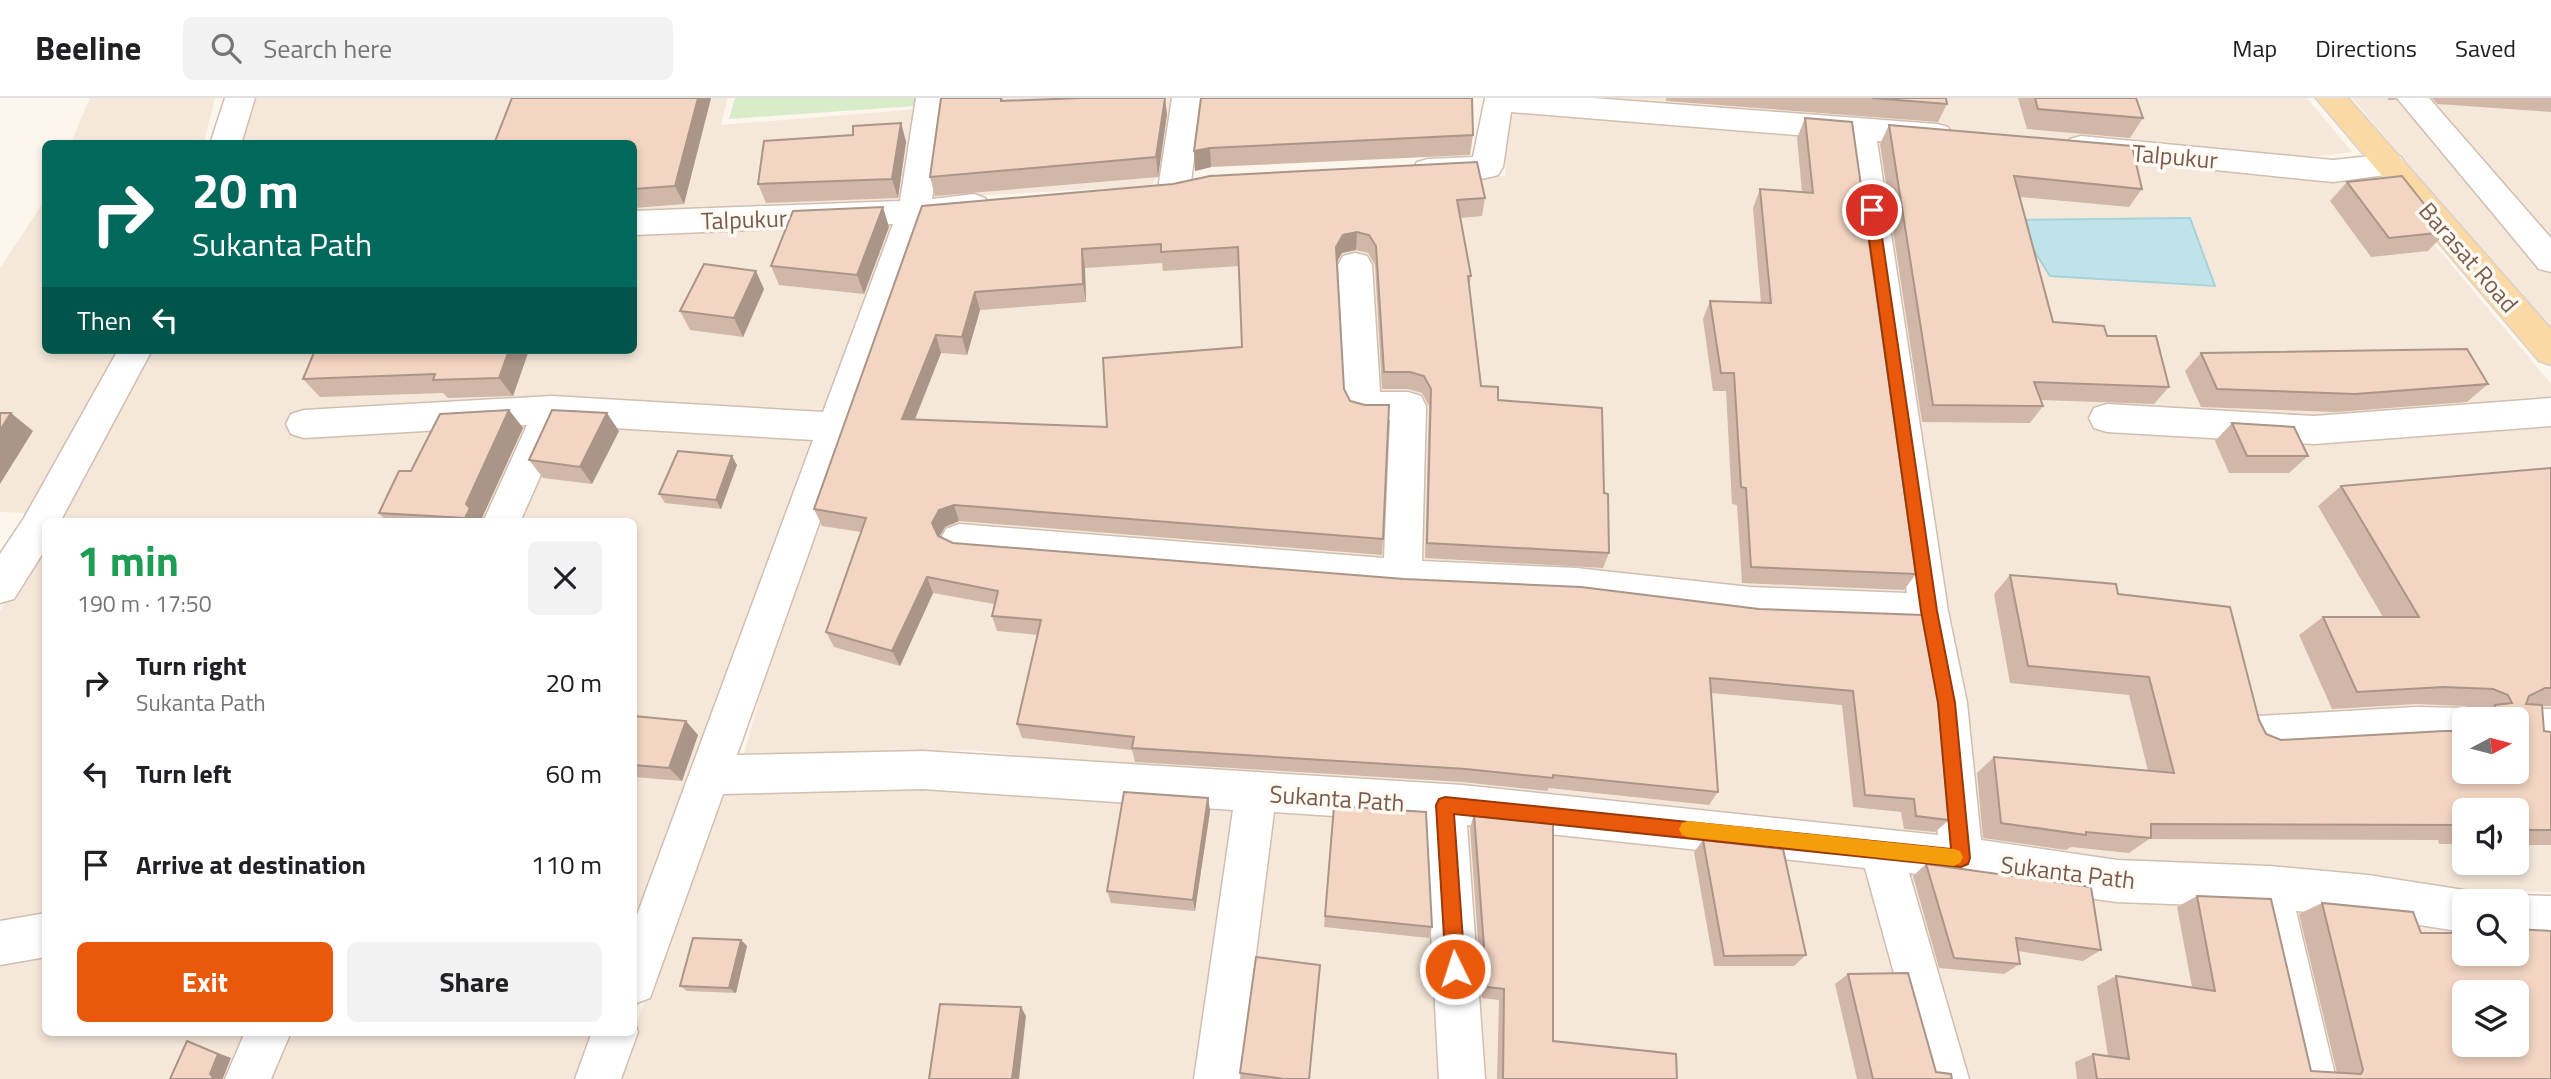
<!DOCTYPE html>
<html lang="en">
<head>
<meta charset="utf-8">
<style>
  body { margin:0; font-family:"Titillium Web",sans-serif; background:#f2f2f2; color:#202124; height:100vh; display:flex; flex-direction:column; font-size:26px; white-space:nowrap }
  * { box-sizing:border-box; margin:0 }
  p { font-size:23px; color:#757577 }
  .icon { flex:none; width:38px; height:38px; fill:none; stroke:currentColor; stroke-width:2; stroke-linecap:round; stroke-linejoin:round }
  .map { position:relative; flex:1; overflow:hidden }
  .panel { position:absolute; left:42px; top:420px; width:595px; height:518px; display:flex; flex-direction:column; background:#fff; border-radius:10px; box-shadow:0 4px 10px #0003 }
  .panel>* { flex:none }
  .guide { position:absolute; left:42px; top:42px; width:595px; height:214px; border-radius:10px; box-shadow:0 4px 10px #0003; background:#00695c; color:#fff; overflow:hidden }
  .needle { width:46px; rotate:83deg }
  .tools { position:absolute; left:2452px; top:609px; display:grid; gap:14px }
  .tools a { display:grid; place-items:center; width:77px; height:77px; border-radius:10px; background:#fff; box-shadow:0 4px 10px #0003; font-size:35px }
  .pin { position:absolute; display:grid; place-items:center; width:60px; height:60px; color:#fff; margin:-30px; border:4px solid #fff; border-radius:50%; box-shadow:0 2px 7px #0007 }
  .me { position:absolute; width:77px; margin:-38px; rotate:356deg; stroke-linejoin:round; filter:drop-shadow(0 0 5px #0008) }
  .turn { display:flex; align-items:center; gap:24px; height:147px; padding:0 35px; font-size:32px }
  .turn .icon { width:91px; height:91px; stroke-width:2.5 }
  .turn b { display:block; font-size:49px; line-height:60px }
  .then { display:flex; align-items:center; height:66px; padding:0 35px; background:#0003; gap:14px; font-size:26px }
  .round { display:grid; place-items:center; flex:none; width:74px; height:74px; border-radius:10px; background:#f2f2f2 }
  .head { display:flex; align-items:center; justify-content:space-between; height:119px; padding:0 35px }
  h1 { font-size:42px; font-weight:700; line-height:52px; color:#1e9e55 }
  .button { display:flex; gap:14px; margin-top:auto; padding:14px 35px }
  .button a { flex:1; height:80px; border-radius:10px; background:#ea580c; color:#fff; font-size:28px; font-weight:700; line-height:80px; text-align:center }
  .button a+a { background:#f2f2f2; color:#202124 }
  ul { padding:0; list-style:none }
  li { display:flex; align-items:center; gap:21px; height:91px; padding:0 35px }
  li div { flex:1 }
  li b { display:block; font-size:26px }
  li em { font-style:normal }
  header { display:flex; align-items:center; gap:42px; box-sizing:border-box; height:98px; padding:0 35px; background:#fff; border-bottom:2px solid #e0e0e0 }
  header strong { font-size:33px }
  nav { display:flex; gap:38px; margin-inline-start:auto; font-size:24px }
  .search { width:490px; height:63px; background:#f2f2f2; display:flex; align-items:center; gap:18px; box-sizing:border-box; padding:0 24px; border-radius:10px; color:#757577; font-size:26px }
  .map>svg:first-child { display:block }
  .residential { fill:#f5e8da; fill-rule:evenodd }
  .green { fill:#d8ecc9 }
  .water { fill:#bfe3e8; stroke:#a5d3da; stroke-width:2 }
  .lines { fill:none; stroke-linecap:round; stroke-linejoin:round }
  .minor-casing { stroke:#d1beb0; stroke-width:3 }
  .major-casing { stroke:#dad1cd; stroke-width:3 }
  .minor { fill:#fff; fill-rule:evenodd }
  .major { fill:#fbd9a5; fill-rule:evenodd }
  .wall { fill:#d1b7a8; fill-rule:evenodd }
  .shaded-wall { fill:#aa9588 }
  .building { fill:#f3d5c3; stroke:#aa9588; stroke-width:2; fill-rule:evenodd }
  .route { fill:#ea580c; stroke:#983908; stroke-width:2 }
  .slow { fill:#f59e0b }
  .labels { text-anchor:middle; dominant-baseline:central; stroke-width:7; stroke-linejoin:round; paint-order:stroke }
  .street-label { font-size:24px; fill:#7a5c4d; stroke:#fffaf3 }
</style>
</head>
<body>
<header>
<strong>Beeline</strong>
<div class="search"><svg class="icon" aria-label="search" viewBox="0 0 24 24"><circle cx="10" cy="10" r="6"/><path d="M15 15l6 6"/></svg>Search here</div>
<nav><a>Map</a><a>Directions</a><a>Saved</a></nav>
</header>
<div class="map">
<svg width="2551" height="981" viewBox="0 0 2551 981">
  <rect width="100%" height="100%" fill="#fdf6ec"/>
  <g class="residential">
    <path d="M90,0H215L204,45H71Z"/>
    <path d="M241,0H728L721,27L931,10L932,0H1173L1165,71L1150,88L634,117V46H231Z"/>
    <path d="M1516,0H2307L2352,54L2319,58L2083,50L2379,80L2551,286V794L2395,790L1967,755L969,652L743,659L825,361L916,118L1364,81L1505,78L1507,5L1864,32ZM2464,621H2516V674H2464ZM2464,712H2516V765H2464Z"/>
    <path d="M2352,0H2551V236Z"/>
    <path d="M45,102L46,252H121L29,415L0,414V170Z"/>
    <path d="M900,115L634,829V424H54L148,252H634V129Z"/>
    <path d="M45,439L46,934L594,935L577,981H0V513Z"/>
    <path d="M726,692H919L1442,712L1456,981H615Z"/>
    <path d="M1458,718L2464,814V856H2516L2551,981H1477ZM2464,894H2516V947H2464Z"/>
  </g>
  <path class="green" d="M735,0H928V7L729,21Z"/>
  <path class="water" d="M2190,120L2215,188L2050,178L2015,122Z"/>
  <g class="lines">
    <g class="minor-casing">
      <g id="minor">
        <path d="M225,0H255L241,46H210Z"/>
        <path d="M916,0H946L932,101L974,96L985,100L990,108L985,116L926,124L737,657L923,653L1462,687L1938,737L1927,605L1913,529L1750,523L1576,502L1402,494L959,458L946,453L940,442L946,431L959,426L1384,460L1390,322H1363L1350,318L1345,308L1338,167L1343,158L1355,155L1367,158L1372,167L1380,294H1408L1421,298L1426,308L1422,463L1576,470L1750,489L1907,495L1846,41L1511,14L1503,69L1498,77C1475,84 1440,87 1417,80L1412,72L1417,64L1428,61L1473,59L1485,0H1593L1937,26L1948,29L1952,37L1948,45L1937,48L1877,43L1948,513L1967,605L1981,742L2117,762L2269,768L2368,777L2464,792L2480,798L2482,803H2464V834L2368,819L2296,813L2336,981H2290L2252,809L2117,804L1909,775L1969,981H1923L1865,770L1467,727L1485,981H1439L1425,724L1274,714L1240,981H1194L1233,712L923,691L723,696L650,900L634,906V825L813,342L563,327L520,424H483L527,327L304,340L291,336L286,326L291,316L304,312L552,298L823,314L893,126L634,137V113L900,103Z"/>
        <path d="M1172,0H1202L1190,91L1185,99L1174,102L1163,99L1158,91Z"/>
        <path d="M2397,0H2429L2551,140V174L2539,171Z"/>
        <path d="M2081,38L2333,62L2390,56L2401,59L2406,67L2401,75L2333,84L2070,57L2065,49L2070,41Z"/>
        <path d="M118,252H152L60,424H46V450L14,501L0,505V456L24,420Z"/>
        <path d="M2551,300V328L2314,346L2107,334L2094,330L2089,320L2094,310L2107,306L2314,318Z"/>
        <path d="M2416,609L2464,610L2478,616L2481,621H2464V648L2416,647L2258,656L2244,650L2238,637L2244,624L2258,618Z"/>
        <path d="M2516,610L2551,611V649L2516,648V621H2499L2502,616Z"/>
        <path d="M2516,797L2551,798V842L2516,840V803H2500Z"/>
        <path d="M46,815V859L0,867V823Z"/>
        <path d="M634,923L638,934L621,981H575L592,934H634Z"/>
        <path d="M245,934H291L271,981H225Z"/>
      </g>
    </g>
    <g class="major-casing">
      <path id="major" d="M2316,0H2348L2551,231V267L2539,263Z"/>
    </g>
    <use href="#minor" class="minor"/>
    <use href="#major" class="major"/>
  </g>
  <g class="wall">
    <path d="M512,0H711L684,106L634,110V46Z"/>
    <path d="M1003,0V3L1167,16L1158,79L935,98L930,79Z"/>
    <path d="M1201,0L1473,37L1470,57L1211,69L1195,73L1194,53Z"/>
    <path d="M1666,0H1946L1947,6L1938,24L1666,3Z"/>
    <path d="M2018,0H2136L2143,20L2130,40L2027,31Z"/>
    <path d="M2388,0H2397L2395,2H2388Z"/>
    <path d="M2432,0H2551V14L2437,6Z"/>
    <path d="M1805,20L1916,476L1904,492L1742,485L1737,407L1732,406L1726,293H1713L1703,221L1710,203L1761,205L1753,110L1760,91L1802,94L1797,40Z"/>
    <path d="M901,25L906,44L898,100L766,105L758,86L853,37Z"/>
    <path d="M1889,27L2142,91L2129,109L2020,99L2053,224L2107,238L2169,289L2154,306L2041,302L2043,308L2030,325L1922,324L1880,46Z"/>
    <path d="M2347,84L2446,134L2428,153L2371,159L2330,103Z"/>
    <path d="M1485,100L1482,118L1460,120L1471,178L1469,189L1481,288L1604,395L1609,455L1603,470L1425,460L1429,308L1422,295L1408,291H1382L1375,167L1368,155L1356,152L1342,155L1337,164L1344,291L1383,441L1382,457L959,423L945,429L939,439L953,445L1759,511L1923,517L1949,722L1935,734L1904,731L1901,714L1853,709L1842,607L1711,595L1718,694L1709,707L1549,690L1547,693L1462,684L1135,664L1132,652L1022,640L1017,626L1038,537L997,533L992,518L994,506L933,495L900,568L834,549L826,534L861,434L822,428L814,411L922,108ZM1162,165L1163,173L1239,168L1242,249L1107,329L915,322L941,255L967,257L980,212L1086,204L1085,170Z"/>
    <path d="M889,129L864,196L779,187L771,168Z"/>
    <path d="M764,191L743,239L690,232L680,213Z"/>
    <path d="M529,252L513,298L448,300L443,295L320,299L303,281Z"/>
    <path d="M2201,255L2488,286L2467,304L2336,314L2201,309L2185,273Z"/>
    <path d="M509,312L523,330L481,422L482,424H387L379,415L411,373Z"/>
    <path d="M2232,325L2308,358L2289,375H2229L2215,343Z"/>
    <path d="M619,333L592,386L543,380L529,362Z"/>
    <path d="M737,367L721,411L665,405L659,396Z"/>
    <path d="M2551,370V608H2542L2544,633L2551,634V747H2516V712H2464V746H2439L2438,742L2149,741L2129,755L2071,749L2066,752L1983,740L1977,675L1994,659L2148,673L2129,597L2010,585L1994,496L2010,477L2118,496L2259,622L2266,636L2281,642L2464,674L2516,621H2471L2480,616L2479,614L2465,608L2416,606L2332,611L2299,537L2323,519H2383L2318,408L2341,388Z"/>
    <path d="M634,618L698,637L682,683L634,679Z"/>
    <path d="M1208,700L1210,713L1195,813L1111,805L1107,793Z"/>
    <path d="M1334,708L1432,829L1429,840L1324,829Z"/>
    <path d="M1474,716L1553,943L1677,981H1497L1499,902L1482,900L1470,730Z"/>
    <path d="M1703,742L1806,857L1794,868H1714L1694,754Z"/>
    <path d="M1926,766L2101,852L2083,863L2018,853L2020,866L2004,876L1939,870L1913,778Z"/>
    <path d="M2197,798L2311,973L2337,975L2299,816L2322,805L2421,835L2551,981H2077L2075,964L2093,956L2108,958L2097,888L2116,878L2192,889L2177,809Z"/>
    <path d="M741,842L747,848L736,895L687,893L680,888Z"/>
    <path d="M1848,876L1936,974L1952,981H1857L1835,886Z"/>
    <path d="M1240,975L1309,981H1241Z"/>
  </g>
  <g class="shaded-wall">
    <path d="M698,0H711L684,106L675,88Z"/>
    <path d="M1165,0L1167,16L1158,79L1156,59Z"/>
    <path d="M901,25L906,44L898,100L892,81Z"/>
    <path d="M1210,50L1211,69L1195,73L1194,53Z"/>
    <path d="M883,109L889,129L864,196L857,177Z"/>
    <path d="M1357,134L1356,152L1342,155L1335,167L1336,149L1343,137Z"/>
    <path d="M1082,151L1085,170L1086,204L1083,186Z"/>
    <path d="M756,173L764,191L743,239L734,220Z"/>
    <path d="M975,194L980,212L967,257L962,239Z"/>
    <path d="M936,237L941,255L908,338L902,321Z"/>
    <path d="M509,252H529L513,298L499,280Z"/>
    <path d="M509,312L523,330L481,422L482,424H468L465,420L466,406Z"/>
    <path d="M11,315L33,333L0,386V332Z"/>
    <path d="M607,315L619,333L592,386L580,369Z"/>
    <path d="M732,358L737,367L721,411L716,402Z"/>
    <path d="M954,407L959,423L945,429L938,441L932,425L939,412Z"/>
    <path d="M927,479L933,495L900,568L892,553Z"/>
    <path d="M686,623L698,637L682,683L669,670Z"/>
    <path d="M1208,700L1210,713L1195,813L1193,802Z"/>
    <path d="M741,842L747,848L736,895L729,890Z"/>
    <path d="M1021,909L1026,918L1019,981H1012Z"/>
    <path d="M187,943L231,960L223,980V981H212Z"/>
  </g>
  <g class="building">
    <path d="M512,0H698L675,88L634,91V46H494Z"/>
    <path d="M941,0H1001V3L1081,0H1165L1156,59L930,79Z"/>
    <path d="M1201,0H1472L1473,37L1210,50L1194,53Z"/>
    <path d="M1872,0H1946L1947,6Z"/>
    <path d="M2035,0H2136L2143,20L2038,11Z"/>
    <path d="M1805,20L1852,24L1916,476L1751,469L1746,390L1741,389L1734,275H1721L1710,203L1771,205L1760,91L1813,95Z"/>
    <path d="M901,25L892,81L758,86L764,43L853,37V28Z"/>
    <path d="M1889,27L2132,48L2142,91L2014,78L2053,224L2104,228L2107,238H2156L2169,289L2034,284L2043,308L1933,307Z"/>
    <path d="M1477,64L1485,100L1457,102L1471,178H1468L1481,288L1498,289V302L1602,310L1604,395L1608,396L1609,455L1427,445L1431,291L1424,278L1410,274H1384L1376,148L1369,137L1357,134L1343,137L1336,149L1344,291L1350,303L1365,307H1389L1383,441L954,407L939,412L932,425L938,438L953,445L1404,481L1581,489L1759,511L1923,517L1937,591L1949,722L1916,718L1914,701L1865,697L1853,593L1710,580L1718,694L1553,677V680L1466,671L1132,650L1134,639L1017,626L1041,522L992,518L998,493L927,479L892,553L826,534L866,420L814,411L922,108L1173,86L1210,78ZM1161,146V154L1238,149L1242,249L1103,260L1107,329L902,321L936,237L962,239L975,194L1083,186L1082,151Z"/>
    <path d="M2402,78L2446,134L2389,140L2347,84Z"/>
    <path d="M883,109L857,177L771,168L793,113Z"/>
    <path d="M704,166L756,173L734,220L680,213Z"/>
    <path d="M2467,251L2488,286L2355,296L2217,291L2201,255Z"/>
    <path d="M315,252H509L499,280L433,282L435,276L303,281Z"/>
    <path d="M509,312L466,406L470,410L465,420L379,415L399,373H411L440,316Z"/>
    <path d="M552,312L607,315L580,369L529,362Z"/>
    <path d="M0,315H11L0,332Z"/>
    <path d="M2232,325L2294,329L2308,358H2247Z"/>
    <path d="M678,353L732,358L716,402L659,396Z"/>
    <path d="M2551,370V590H2545L2529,598L2526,606L2542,607L2544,633L2551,634V732H2516V712H2464V727L2151,726V740L2086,734V737L2001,725L1994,659L2174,675L2149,579L2028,568L2010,477L2116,486L2118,496L2230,509L2259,622L2266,636L2281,642L2444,633H2464V674H2516V621H2495V607L2512,605L2508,597L2493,591L2443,589L2357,594L2323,519H2419L2341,388Z"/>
    <path d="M634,618L686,623L669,670L634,667Z"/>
    <path d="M1124,694L1208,700L1193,802L1107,793Z"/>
    <path d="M1334,708L1426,714L1432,829L1325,818Z"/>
    <path d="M1474,716L1553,724V943L1676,956L1677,981H1503L1504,891L1487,889Z"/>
    <path d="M1703,742L1783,751L1806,857L1724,858Z"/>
    <path d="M1926,766L2091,789L2101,852L2016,840L2020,866L1954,860Z"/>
    <path d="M2197,798L2271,801L2311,973L2361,976L2363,972L2322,805L2413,814L2421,835H2464V856H2516V831L2551,833V981H2097L2093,956L2129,961L2116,878L2215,893ZM2464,894H2516V947H2464Z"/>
    <path d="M693,840L741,842L729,890L680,888Z"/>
    <path d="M1256,859L1320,867L1309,981H1284L1240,975Z"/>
    <path d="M1908,875L1936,974L1951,976L1952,981H1873L1848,876Z"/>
    <path d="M940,906L1021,909L1012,981H929Z"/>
    <path d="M187,943L218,956L210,976L213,979L212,981H170Z"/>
  </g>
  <path class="route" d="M1872,107L1878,112L1937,513L1955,605L1970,760L1968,766L1961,769L1454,716L1465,871L1462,878L1455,881L1449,878L1446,871L1436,707L1439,701L1445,699L1951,751L1938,605L1921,513L1865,112Z"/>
  <path class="slow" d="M1688,723L1954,751L1960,753L1963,759L1960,765L1954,768L1688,739L1682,737L1679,731L1682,725Z"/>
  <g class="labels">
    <g class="street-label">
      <text transform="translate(2175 58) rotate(5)">Talpukur</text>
      <text transform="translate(744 121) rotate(-2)">Talpukur</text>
      <text transform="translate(2469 159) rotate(49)">Barasat Road</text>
      <text transform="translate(1337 700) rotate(4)">Sukanta Path</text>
      <text transform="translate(2068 774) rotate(7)">Sukanta Path</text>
    </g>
  </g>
</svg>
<div class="tools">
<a><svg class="needle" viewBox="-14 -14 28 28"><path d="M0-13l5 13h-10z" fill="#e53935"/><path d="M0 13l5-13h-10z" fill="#757577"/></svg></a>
<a><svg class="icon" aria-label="sound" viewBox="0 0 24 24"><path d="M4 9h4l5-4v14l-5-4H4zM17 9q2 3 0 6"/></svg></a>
<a><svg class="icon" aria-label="search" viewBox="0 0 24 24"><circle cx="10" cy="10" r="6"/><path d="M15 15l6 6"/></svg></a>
<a><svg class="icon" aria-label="layers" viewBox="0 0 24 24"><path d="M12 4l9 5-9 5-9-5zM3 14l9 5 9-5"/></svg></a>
</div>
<div class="pin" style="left:1872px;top:112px;background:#d93025"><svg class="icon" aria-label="arrive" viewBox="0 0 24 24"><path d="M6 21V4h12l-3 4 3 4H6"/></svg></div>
<svg class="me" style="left:1455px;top:871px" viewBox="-20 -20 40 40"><circle r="17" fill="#ea580c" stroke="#fff" stroke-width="3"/><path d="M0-11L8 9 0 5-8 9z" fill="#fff"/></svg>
<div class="guide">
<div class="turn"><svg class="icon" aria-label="right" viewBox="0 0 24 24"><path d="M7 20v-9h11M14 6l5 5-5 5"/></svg><div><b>20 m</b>Sukanta Path</div></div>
<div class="then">Then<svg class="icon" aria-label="left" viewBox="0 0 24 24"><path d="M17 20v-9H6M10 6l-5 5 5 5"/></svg></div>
</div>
<section class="panel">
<div class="head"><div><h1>1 min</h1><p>190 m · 17:50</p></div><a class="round"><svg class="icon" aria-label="close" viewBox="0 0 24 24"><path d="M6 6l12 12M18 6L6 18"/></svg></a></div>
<ul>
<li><svg class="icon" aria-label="right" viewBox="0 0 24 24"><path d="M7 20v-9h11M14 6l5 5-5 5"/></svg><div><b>Turn right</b><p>Sukanta Path</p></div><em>20 m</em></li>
<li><svg class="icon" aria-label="left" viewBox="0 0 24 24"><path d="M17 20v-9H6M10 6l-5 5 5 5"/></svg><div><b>Turn left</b></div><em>60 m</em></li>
<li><svg class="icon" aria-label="arrive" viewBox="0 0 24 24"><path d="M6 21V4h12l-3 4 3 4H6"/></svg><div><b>Arrive at destination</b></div><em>110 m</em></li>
</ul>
<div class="button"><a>Exit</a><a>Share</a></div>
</section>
</div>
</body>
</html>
